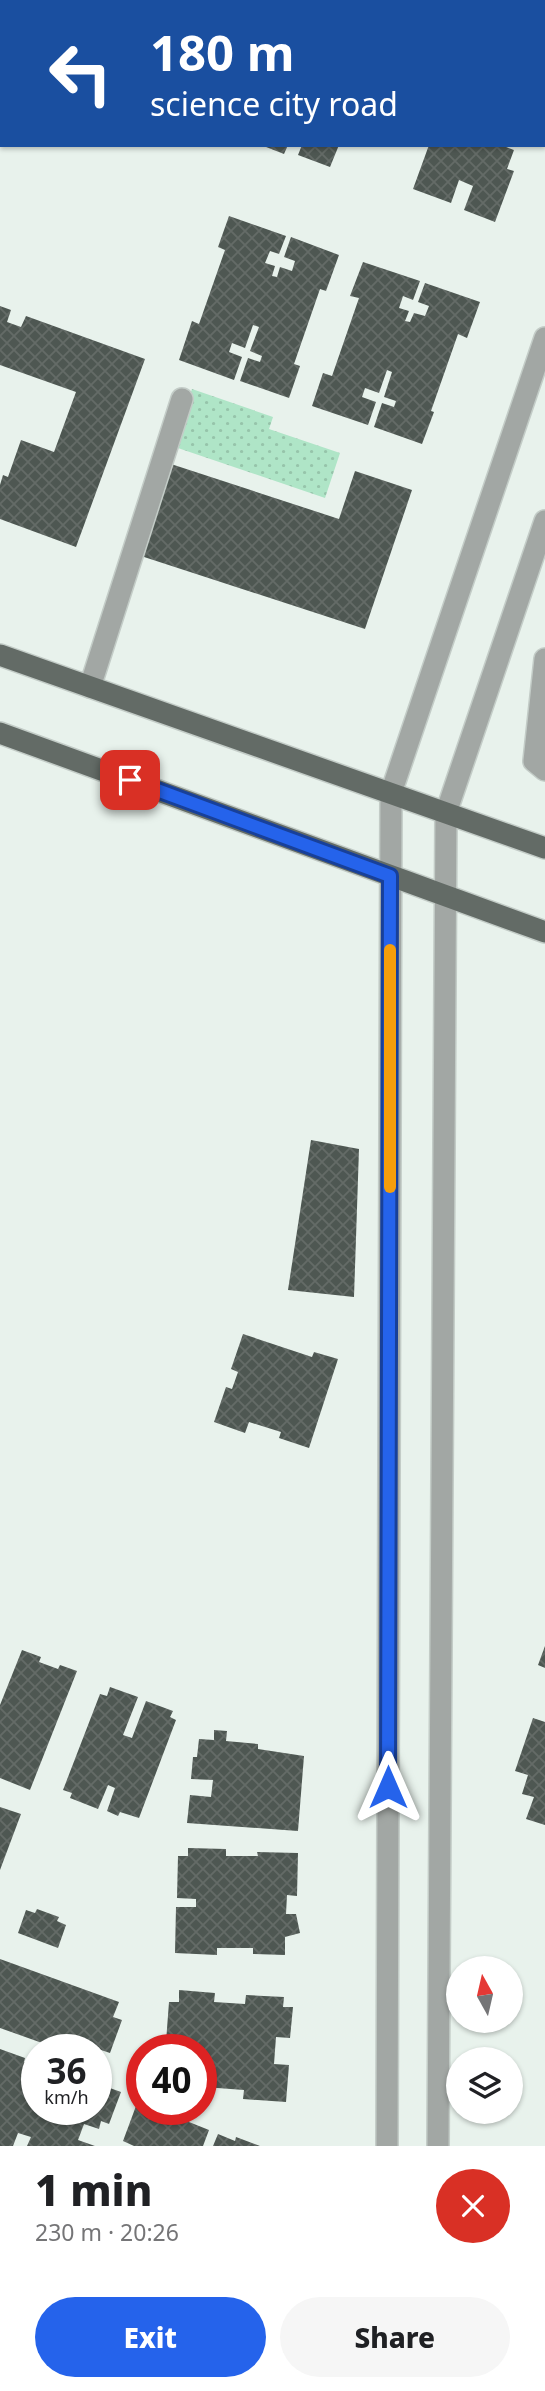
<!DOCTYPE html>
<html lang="en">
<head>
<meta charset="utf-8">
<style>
  body { margin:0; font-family:"Noto Sans",sans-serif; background:#f6f6f6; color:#202124; height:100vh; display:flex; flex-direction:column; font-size:26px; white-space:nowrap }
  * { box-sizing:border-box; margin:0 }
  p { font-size:23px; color:#757577 }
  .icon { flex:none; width:38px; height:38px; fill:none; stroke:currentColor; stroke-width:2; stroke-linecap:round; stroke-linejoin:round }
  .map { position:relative; height:2146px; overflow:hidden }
  .sheet { display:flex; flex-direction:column; background:#fff; flex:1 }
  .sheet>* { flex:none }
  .guide { position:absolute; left:0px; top:0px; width:546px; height:147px; box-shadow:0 2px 5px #0004; background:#1a4fa0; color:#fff; overflow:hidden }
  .needle { width:46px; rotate:352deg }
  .tools { position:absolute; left:446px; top:1956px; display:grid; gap:14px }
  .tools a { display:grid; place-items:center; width:77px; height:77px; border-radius:50%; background:#fff; box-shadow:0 2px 5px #0004; font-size:35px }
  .speed { position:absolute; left:21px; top:2034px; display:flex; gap:14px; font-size:35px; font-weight:700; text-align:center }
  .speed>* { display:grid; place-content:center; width:91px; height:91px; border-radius:50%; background:#fff; box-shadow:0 2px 5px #0004; line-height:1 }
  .speed small { font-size:18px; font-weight:400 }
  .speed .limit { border:10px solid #d22; background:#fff; color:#111 }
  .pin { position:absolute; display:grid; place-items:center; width:60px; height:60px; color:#fff; margin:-30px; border-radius:14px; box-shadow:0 4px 10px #0006 }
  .me { position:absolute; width:77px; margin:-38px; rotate:0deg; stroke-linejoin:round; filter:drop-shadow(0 0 5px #0008) }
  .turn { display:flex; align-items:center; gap:24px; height:147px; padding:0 35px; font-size:32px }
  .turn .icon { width:91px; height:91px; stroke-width:2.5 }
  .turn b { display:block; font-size:49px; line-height:60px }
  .round { display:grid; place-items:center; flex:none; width:74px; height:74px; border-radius:37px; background:#f6f6f6 }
  .headline { display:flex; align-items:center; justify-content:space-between; height:119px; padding:0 35px }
  h1 { font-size:42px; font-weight:800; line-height:52px }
  .primary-button { display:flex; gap:14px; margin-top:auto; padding:14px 35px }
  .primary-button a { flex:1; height:80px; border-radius:42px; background:#2563eb; color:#fff; font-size:28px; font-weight:800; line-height:80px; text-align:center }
  .primary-button a+a { background:#f6f6f6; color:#202124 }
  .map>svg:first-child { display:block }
  .grass { fill:url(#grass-dots) }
  .building { fill:url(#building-cross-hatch) }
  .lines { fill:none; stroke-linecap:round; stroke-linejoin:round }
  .minor-casing { stroke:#c3ccc7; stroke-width:24 }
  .major-casing { stroke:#c3ccc7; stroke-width:24 }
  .minor { stroke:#a2a7a4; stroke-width:21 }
  .major { stroke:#636b66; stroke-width:21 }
  .route-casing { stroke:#184099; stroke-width:18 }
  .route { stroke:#2563eb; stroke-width:12 }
  .slow { stroke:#f59e0b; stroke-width:12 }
</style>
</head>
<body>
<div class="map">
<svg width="545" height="2146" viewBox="0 0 545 2146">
  <defs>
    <pattern id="grass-dots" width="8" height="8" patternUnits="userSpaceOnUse" patternTransform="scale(1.75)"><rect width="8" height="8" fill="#afe5c7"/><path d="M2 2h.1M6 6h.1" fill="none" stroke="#96c4aa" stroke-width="1.8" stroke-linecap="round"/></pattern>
    <pattern id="building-cross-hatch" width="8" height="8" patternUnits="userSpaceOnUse" patternTransform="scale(1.75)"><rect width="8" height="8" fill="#4e5752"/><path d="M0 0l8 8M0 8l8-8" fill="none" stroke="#646b67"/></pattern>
  </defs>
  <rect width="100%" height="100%" fill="#e8f2ec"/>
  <path class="grass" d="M192,389L273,417L269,429L340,453L325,498L172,446Z"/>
  <g class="building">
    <path d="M261,145H288L284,154Z"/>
    <path d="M302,145H339L330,167L298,155Z"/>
    <path d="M429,145H501L514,150L507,169L514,171L495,222L464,210L473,186L459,180L451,203L413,189Z"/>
    <path d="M229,216L286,236L279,254L270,251L265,263L275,266L272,276L277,277L280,267L292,271L295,261L284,257L291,237L339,255L326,291L320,289L294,364L300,366L289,398L240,381L248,358L260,362L262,356L250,351L259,327L253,325L245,348L232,343L229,352L242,357L234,380L179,360L192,321L199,324L225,250L218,247Z"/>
    <path d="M363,262L420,281L413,300L403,296L399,308L409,311L405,321L410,322L414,313L425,316L429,306L418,302L425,283L480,302L467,338L458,334L431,411L434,412L422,444L374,427L382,403L394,407L396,401L384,397L392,372L387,370L379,393L365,388L362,397L376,402L368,425L312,406L323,373L332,376L359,298L350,296Z"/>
    <path d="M0,306L11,310L7,322L21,327L26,316L145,359L76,547L0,519V485L3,475L8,477L21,440L54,452L76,392L0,365Z"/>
    <path d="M171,464L339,519L355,471L412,490L365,629L141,556Z"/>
    <path d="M311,1140L359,1149L354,1297L288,1290Z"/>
    <path d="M243,1334L312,1357L314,1352L338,1359L309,1448L279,1438L281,1432L249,1422L245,1433L214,1422L226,1387L232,1389L238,1372L231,1369Z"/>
    <path d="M545,1646V1668L538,1665Z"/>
    <path d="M22,1650L41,1657L39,1662L58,1669L60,1665L77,1671L30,1790L0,1778V1705Z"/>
    <path d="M110,1687L138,1697L123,1735L132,1738L146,1701L173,1711L170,1717L176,1720L139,1818L120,1812L118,1816L107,1811L115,1788L108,1785L98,1809L70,1798L72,1793L63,1790L100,1694L107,1696Z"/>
    <path d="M533,1718L545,1722V1825L526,1819L534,1797L522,1794L528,1775L515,1771Z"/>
    <path d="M214,1730L227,1731L226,1741L258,1744V1749L304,1756L298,1831L187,1823L190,1795L211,1797L213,1780L191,1779L193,1757H197L199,1739L214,1740Z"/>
    <path d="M0,1807L21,1814L0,1870Z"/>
    <path d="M188,1848L226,1849V1856H258L257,1852L298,1853L297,1896L287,1895L286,1914H296L300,1933L285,1937V1955L253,1954V1948H217V1955L175,1953L176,1907H196V1899L177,1898L178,1856H188Z"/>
    <path d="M37,1909L59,1917L57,1921L66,1925L58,1948L18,1933L26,1910L35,1913Z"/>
    <path d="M0,1959L119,2002L113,2017L122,2020L110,2053L101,2050L96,2061V2049H59L0,2028Z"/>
    <path d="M179,1990L215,1993L214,2002L245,2004L246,1995L284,1997L283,2007H293L290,2038L276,2037L274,2064L289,2065L286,2102L243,2099L244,2090L204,2087L203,2095H201V2049H185L186,2043L166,2042L169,2002H179Z"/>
    <path d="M0,2049L25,2058L24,2062L37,2066V2109H96V2083L121,2092L109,2124L101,2121L99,2129L84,2124L78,2140L95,2146H27L31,2137L18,2133L13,2146H0Z"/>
    <path d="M136,2106L148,2111V2109H165L190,2119L189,2122L209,2130L203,2146H134L123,2141Z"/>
    <path d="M218,2134L235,2141L236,2137L260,2146H213Z"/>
  </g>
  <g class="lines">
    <g class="minor-casing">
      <g id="minor">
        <path d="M545,659L534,761L545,770"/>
        <path d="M90,687L182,399"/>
        <path d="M387,2146L391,793L545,338"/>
        <path d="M438,2146L446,813L545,521"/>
      </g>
    </g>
    <g class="major-casing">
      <g id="major">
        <path d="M0,655L545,848"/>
        <path d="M0,733L545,932"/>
      </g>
    </g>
    <use href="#minor" class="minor"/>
    <use href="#major" class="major"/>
  </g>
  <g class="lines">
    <g class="route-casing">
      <path id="route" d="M130,780L390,876L388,1787"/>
    </g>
    <use href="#route" class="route"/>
    <path class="slow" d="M390,1187V950"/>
  </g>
</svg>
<div class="tools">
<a><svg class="needle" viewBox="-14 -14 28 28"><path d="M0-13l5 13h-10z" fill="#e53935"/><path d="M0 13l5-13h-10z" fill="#757577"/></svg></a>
<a><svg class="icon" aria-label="layers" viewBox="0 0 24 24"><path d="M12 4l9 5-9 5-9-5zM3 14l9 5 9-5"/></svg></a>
</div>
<div class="speed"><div>36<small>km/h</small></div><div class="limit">40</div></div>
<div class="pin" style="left:130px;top:780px;background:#d93025"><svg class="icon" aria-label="arrive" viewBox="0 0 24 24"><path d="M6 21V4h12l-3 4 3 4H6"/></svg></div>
<svg class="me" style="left:388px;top:1787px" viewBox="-20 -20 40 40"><path d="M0-17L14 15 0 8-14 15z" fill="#2563eb" stroke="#fff" stroke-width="4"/></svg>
<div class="guide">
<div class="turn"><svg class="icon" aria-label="left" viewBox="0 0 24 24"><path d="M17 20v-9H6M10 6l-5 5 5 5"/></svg><div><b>180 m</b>science city road</div></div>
</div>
</div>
<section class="sheet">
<div class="headline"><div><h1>1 min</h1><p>230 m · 20:26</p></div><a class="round" style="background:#d93025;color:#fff"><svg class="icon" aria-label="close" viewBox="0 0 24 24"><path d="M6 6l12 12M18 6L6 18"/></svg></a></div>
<div class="primary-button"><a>Exit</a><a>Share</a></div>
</section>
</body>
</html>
